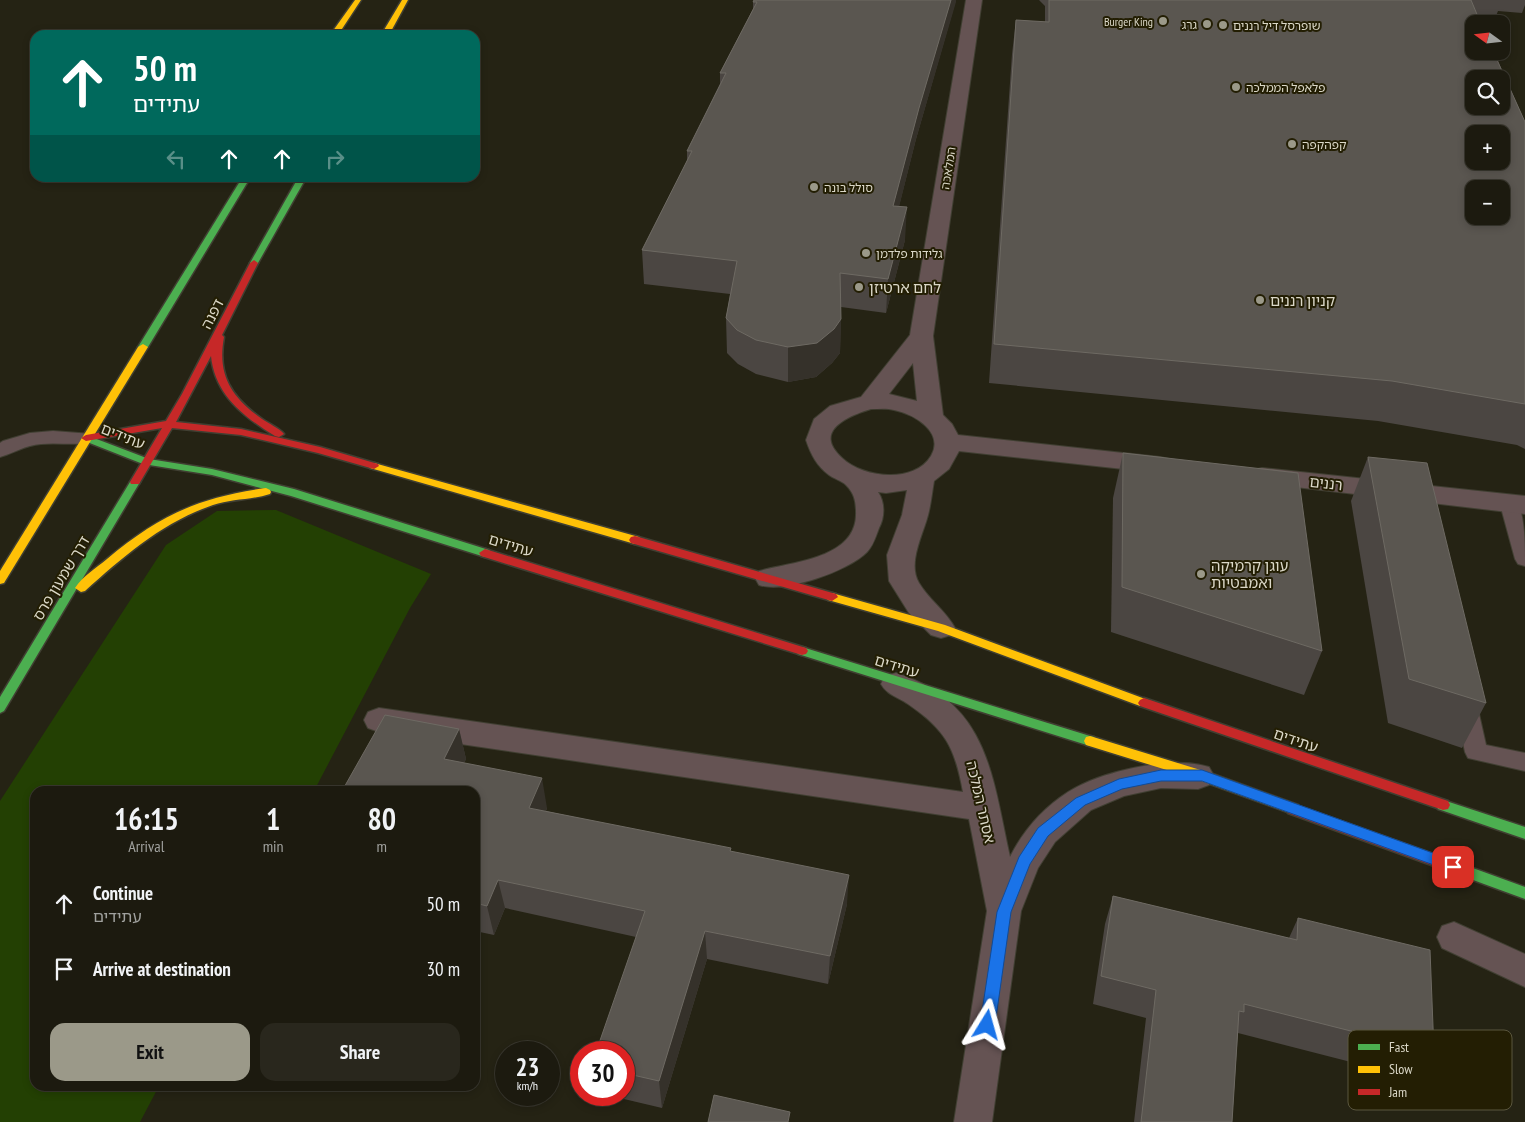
<!DOCTYPE html>
<html lang="en">
<head>
<meta charset="utf-8">
<style>
  body { margin:0; font-family:"PT Sans Narrow","Noto Sans Hebrew",sans-serif; background:#29271d; color:#f1f3f6; height:100vh; display:flex; flex-direction:column; font-size:19px; white-space:nowrap }
  * { box-sizing:border-box; margin:0 }
  p { font-size:16px; color:#a0a19e }
  .icon { flex:none; width:28px; height:28px; fill:none; stroke:currentColor; stroke-width:2; stroke-linecap:round; stroke-linejoin:round }
  .map { position:relative; flex:1; overflow:hidden }
  .panel { position:absolute; left:30px; top:786px; width:450px; height:305px; display:flex; flex-direction:column; background:#1c1a0f; border-radius:15px; box-shadow:0 2px 8px #0003,0 0 0 1px #3a382f }
  .panel>* { flex:none }
  .banner { position:absolute; left:30px; top:30px; width:450px; height:152px; border-radius:15px; box-shadow:0 2px 8px #0003,0 0 0 1px #3a382f; background:#00695c; color:#fff; overflow:hidden }
  .needle { width:32px; rotate:285deg }
  .controls { position:absolute; left:1465px; top:15px; display:grid; gap:10px }
  .controls a { display:grid; place-items:center; width:45px; height:45px; border-radius:10px; background:#1c1a0f; box-shadow:0 2px 8px #0003,0 0 0 1px #3a382f; font-size:25px }
  .speed { position:absolute; left:495px; top:1041px; display:flex; gap:10px; font-size:25px; font-weight:700; text-align:center }
  .speed>* { display:grid; place-content:center; width:65px; height:65px; border-radius:50%; background:#1c1a0f; box-shadow:0 2px 8px #0003,0 0 0 1px #3a382f; line-height:1 }
  .speed small { font-size:12px; font-weight:400 }
  .speed .limit { border:8px solid #d22; background:#fff; color:#111 }
  .pin { position:absolute; display:grid; place-items:center; width:42px; height:42px; color:#fff; margin:-21px; border-radius:10px; box-shadow:0 2px 8px #0006 }
  .me { position:absolute; width:55px; margin:-28px; rotate:8deg; stroke-linejoin:round; filter:drop-shadow(0 0 4px #0008) }
  .turn { display:flex; align-items:center; gap:18px; height:105px; padding:0 20px; font-size:22px }
  .turn .icon { width:65px; height:65px; stroke-width:2.5 }
  .turn b { display:block; font-size:35px; line-height:42px }
  .lanes { display:flex; align-items:center; height:48px; padding:0 20px; background:#0003; justify-content:center; gap:25px; direction:ltr }
  .lanes .off { opacity:.35 }
  .eta { display:flex; justify-content:space-evenly; align-items:center; height:85px; text-align:center }
  .eta b { font-size:30px; font-weight:800; line-height:35px }
  .primary-button { display:flex; gap:10px; margin-top:auto; padding:10px 20px }
  .primary-button a { flex:1; height:58px; border-radius:15px; background:#9b9989; color:#111; font-size:20px; font-weight:800; line-height:58px; text-align:center }
  .primary-button a+a { background:#29271d; color:#f1f3f6 }
  ul { padding:0; list-style:none }
  li { display:flex; align-items:center; gap:15px; height:65px; padding:0 20px }
  li div { flex:1 }
  li b { display:block; font-size:19px }
  li em { font-style:normal }
  .map>svg:first-child { display:block }
  .green { fill:#234003 }
  .lines { fill:none; stroke-linecap:round; stroke-linejoin:round }
  .lane-casing { stroke:#403f32; stroke-width:2 }
  .street-casing { stroke:#403f32; stroke-width:2 }
  .fast-casing { stroke:#403f32; stroke-width:3 }
  .slow-casing { stroke:#403f32; stroke-width:3 }
  .jam-casing { stroke:#403f32; stroke-width:3 }
  .lane { fill:#655353; fill-rule:evenodd }
  .street { fill:#655353; fill-rule:evenodd }
  .fast { fill:#4caf50; fill-rule:evenodd }
  .slow { fill:#ffc107; fill-rule:evenodd }
  .jam { fill:#c62828; fill-rule:evenodd }
  .wall { fill:#4b4642 }
  .shaded-wall { fill:#35312a }
  .building { fill:#5a5650; stroke:#6e6a63; fill-rule:evenodd }
  .route { fill:#1a73e8; stroke:#114b97 }
  .poi-dot { fill:#9b9989; stroke:#231e03; stroke-width:2 }
  .labels { text-anchor:middle; dominant-baseline:central; stroke-width:4; stroke-linejoin:round; paint-order:stroke }
  .far-poi-label { font-size:12px; fill:#dbd8c8; stroke:#231e03; text-anchor:start }
  .far-street-label { font-size:12px; fill:#dbd8c8; stroke:#231e03 }
  .poi-label { font-size:15px; fill:#dbd8c8; stroke:#231e03; text-anchor:start }
  .street-label { font-size:15px; fill:#dbd8c8; stroke:#231e03 }
  .key { fill:#231e03; stroke:#5a563e; stroke-width:1 }
  .key-label { font-size:14px; fill:#dbd8c8 }
</style>
</head>
<body>
<div class="map">
<svg width="1525" height="1122" viewBox="0 0 1525 1122">
  <rect width="100%" height="100%" fill="#252314"/>
  <path class="green" d="M276,510L431,574L410,608L314,791H35V1086H159L140,1122H0V801L166,545L217,511Z"/>
  <g class="lines">
    <g class="lane-casing">
      <g id="lane">
        <path d="M53,431L92,434L95,438L92,442C76,446 58,442 41,444C25,445 14,453 0,457V443L3,441L30,433Z"/>
        <path d="M1510,498L1517,499C1525,519 1525,544 1525,566L1518,564L1515,559L1500,504L1503,499Z"/>
        <path d="M1466,697L1474,699L1477,705L1486,745L1525,753V771L1468,758L1465,752L1455,705L1458,699Z"/>
      </g>
    </g>
    <g class="street-casing">
      <g id="street">
        <path d="M966,0H982L933,336L943,415L952,424L958,435L1160,457L1169,459L1173,465L1169,471L1160,473L959,451L949,469L934,481C932,492 931,504 928,515C923,535 907,563 919,583C929,600 946,611 955,628L951,635L941,638L931,635L909,613L889,581L887,555L902,515L907,490L886,493L878,492C885,502 885,517 879,528C876,536 873,546 867,552C847,572 785,593 759,585L755,578L759,571C791,562 858,559 856,512C856,501 854,493 846,485C841,480 834,479 829,475C817,466 811,455 806,440L814,419L830,406L861,397L910,335ZM913,363L917,401L889,394ZM871,409C879,409 887,408 894,410C914,414 945,432 931,456C914,484 863,478 842,458C812,431 848,416 871,409Z"/>
        <path d="M1262,468L1525,496V514L1253,482L1249,476L1253,470Z"/>
        <path d="M896,673C989,702 992,777 1010,857C1023,831 1043,808 1068,792C1101,771 1172,755 1209,767L1214,776L1209,785L1198,789L1161,788L1124,796L1091,810L1055,842L1038,868L1021,911L992,1122H954L987,911L969,819L379,732L368,728L364,720L368,712L379,708L963,792C955,748 946,730 908,704C898,697 887,695 881,684L885,676Z"/>
        <path d="M1454,922L1525,954V987L1442,948L1437,937L1442,926Z"/>
      </g>
    </g>
    <g class="fast-casing">
      <g id="fast">
        <path d="M242,178H250L148,347L143,350L140,349L138,347Z"/>
        <path d="M298,178H306L258,263L254,266L251,265L250,263Z"/>
        <path d="M86,435L149,459L212,469L294,489L489,550L491,553L485,557L291,496L212,475L143,464L82,440L81,438Z"/>
        <path d="M135,479L140,482L4,711L0,713V697L130,482Z"/>
        <path d="M802,647L1090,736L1094,737L1096,741L1094,745L1090,746L798,654L796,651L798,648Z"/>
        <path d="M1443,800L1525,827V839L1438,809L1436,805L1438,801Z"/>
        <path d="M1448,859L1525,887V899L1443,869L1441,865L1443,861Z"/>
      </g>
    </g>
    <g class="slow-casing">
      <g id="slow">
        <path d="M355,0H361L338,35H330Z"/>
        <path d="M402,0H408L389,35H381Z"/>
        <path d="M143,344L148,347L4,583L0,584V571L138,347Z"/>
        <path d="M374,463L639,537L641,540L635,544L370,468L369,466L370,464Z"/>
        <path d="M266,488L270,490L271,492L270,494C251,500 231,499 213,505C163,522 124,556 85,591L81,592L75,588C82,577 96,568 107,559C158,516 199,497 266,488Z"/>
        <path d="M832,593L945,625L1148,700L1150,703L1148,706H1140L938,631L828,600L826,597Z"/>
        <path d="M1090,736L1207,772L1298,805L1300,809L1298,813L1293,814L1199,780L1086,745L1084,741L1086,737Z"/>
      </g>
    </g>
    <g class="jam-casing">
      <g id="jam">
        <path d="M254,260L258,263L222,335L224,337C217,375 231,397 262,419C269,424 279,428 284,434L279,437L275,436C244,417 215,395 211,356L176,422L241,429L320,447L378,464L379,466L374,469L318,453L241,435L172,428L139,484H131L130,482L162,428L86,441L81,438L86,435L166,421L182,394L250,263Z"/>
        <path d="M635,536L836,594L838,597L832,601L631,543L629,540L631,537Z"/>
        <path d="M485,549L806,648L808,651L806,654L802,655L481,556L479,553Z"/>
        <path d="M1144,698L1448,801L1450,805L1448,809L1443,810L1140,706L1138,703L1140,700Z"/>
        <path d="M1293,804L1453,861L1455,865L1453,869L1448,871L1288,813L1286,809L1288,805Z"/>
      </g>
    </g>
    <use href="#lane" class="lane"/>
    <use href="#street" class="street"/>
    <use href="#fast" class="fast"/>
    <use href="#slow" class="slow"/>
    <use href="#jam" class="jam"/>
  </g>
  <g class="wall">
    <path d="M754,0H956L916,139L899,206L905,240L886,313L841,307L840,353L832,363L816,377L788,382L756,374L738,364L727,353L726,318L730,294L644,284L642,250L687,161V151L720,84V73L753,9V2Z"/>
    <path d="M1039,0H1525V5L1522,13L1498,11L1494,21L1480,20L1525,122V449L1517,445L1378,421L989,383L1012,54L1016,20L1045,22V6Z"/>
    <path d="M1123,453L1322,651L1304,695L1111,632L1113,498Z"/>
    <path d="M1368,457L1486,703L1462,748L1388,723L1351,501Z"/>
    <path d="M459,729L466,759L464,763L547,808L546,811L731,851L847,904L828,984L707,959L662,1108L607,1095H624V1052L636,937L505,908L494,935L475,931V791H342Z"/>
    <path d="M1113,896L1289,938L1298,918L1434,1052L1417,1079L1238,1033L1232,1122H1134L1146,1018L1093,1004L1105,924Z"/>
  </g>
  <g class="shaded-wall">
    <path d="M951,0H956V2L916,139L891,239L893,206L919,108Z"/>
    <path d="M907,207L905,240L886,313L888,279Z"/>
    <path d="M841,319L840,353L832,363L816,377L788,382V347Z"/>
    <path d="M459,729L466,759L451,788L444,759Z"/>
    <path d="M542,778L547,808L535,837L529,808Z"/>
    <path d="M849,875L847,904L828,984L830,956Z"/>
    <path d="M498,880L505,908L494,935L487,906Z"/>
    <path d="M705,931L707,959L662,1108L659,1081Z"/>
  </g>
  <g class="building">
    <path d="M754,0H951L919,108L893,206L907,207L888,279L840,273L841,319L834,329L817,343L788,347L756,340L737,330L726,318L737,261L642,250L692,151H687L726,73H720L757,2H753Z"/>
    <path d="M1049,0H1471L1481,24H1474V51H1493L1525,122V404L1392,381L994,344L1016,20L1049,22ZM1474,79H1501V106H1474ZM1474,134H1501V161H1474ZM1474,189H1501V216H1474Z"/>
    <path d="M1123,453L1298,473L1322,651L1122,587Z"/>
    <path d="M1368,457L1427,463L1486,703L1409,679Z"/>
    <path d="M385,715L459,729L444,759L542,778L529,808L731,848L730,851L849,875L830,956L705,931L659,1081L624,1073V1052H596L645,911L498,880L487,906L475,903V791H342Z"/>
    <path d="M1113,896L1297,940L1298,918L1430,950L1434,1052L1244,1004V1012L1239,1011L1232,1122H1141L1156,990L1101,976Z"/>
    <path d="M714,1095L790,1112L788,1122H708Z"/>
  </g>
  <path class="route" d="M1161,770H1202L1458,862L1460,867L1458,871L1453,872L1202,781H1161L1122,789L1085,805L1048,836L1030,864L1011,912L995,1025L992,1030L987,1032L982,1030L980,1025L997,912L1019,857L1038,828L1076,798L1119,779Z"/>
  <g class="poi-dot">
    <circle cx="1163" cy="21" r="5"/>
    <circle cx="1207" cy="24" r="5"/>
    <circle cx="1223" cy="25" r="5"/>
    <circle cx="1236" cy="87" r="5"/>
    <circle cx="1292" cy="144" r="5"/>
    <circle cx="814" cy="187" r="5"/>
    <circle cx="866" cy="253" r="5"/>
    <circle cx="859" cy="287" r="5"/>
    <circle cx="1260" cy="300" r="5"/>
    <circle cx="1201" cy="574" r="5"/>
  </g>
  <g class="labels">
    <g class="far-poi-label">
      <text x="1153" y="21" text-anchor="end">Burger King</text>
      <text x="1197" y="24" text-anchor="end">גרג</text>
      <text x="1233" y="25">שופרסל דיל רננים</text>
      <text x="1246" y="87">פלאפל הממלכה</text>
      <text x="1302" y="144">קפהקפה</text>
      <text x="824" y="187">סולל בונה</text>
      <text x="876" y="253">גלידות פלדמן</text>
    </g>
    <g class="far-street-label">
      <text transform="translate(948 168) rotate(-81)">המלאכה</text>
    </g>
    <g class="poi-label">
      <text x="869" y="287">לחם ארטיזן</text>
      <text x="1270" y="300">קניון רננים</text>
      <text x="1211" y="565">עוגן קרמיקה<tspan x="1211" dy="17">ואמבטיות</tspan></text>
    </g>
    <g class="street-label">
      <text transform="translate(212 314) rotate(-63)">דפנה</text>
      <text transform="translate(123 436) rotate(22)">עתידים</text>
      <text transform="translate(1326 483) rotate(6)">רננים</text>
      <text transform="translate(511 545) rotate(17)">עתידים</text>
      <text transform="translate(61 578) rotate(-59)">דרך שמעון פרס</text>
      <text transform="translate(897 666) rotate(17)">עתידים</text>
      <text transform="translate(1296 740) rotate(19)">עתידים</text>
      <text transform="translate(981 802) rotate(77)">אסתר המלכה</text>
    </g>
  </g>
  <rect x="1348" y="1030" width="164" height="80" rx="8" class="key"/>
  <rect x="1358" y="1044" width="22" height="6" fill="#4caf50"/>
  <rect x="1358" y="1066" width="22" height="7" fill="#ffc107"/>
  <rect x="1358" y="1089" width="22" height="6" fill="#c62828"/>
  <g class="key-label">
    <text x="1389" y="1052">Fast</text>
    <text x="1389" y="1074">Slow</text>
    <text x="1389" y="1097">Jam</text>
  </g>
</svg>
<div class="controls">
<a><svg class="needle" viewBox="-14 -14 28 28"><path d="M0-13l5 13h-10z" fill="#e53935"/><path d="M0 13l5-13h-10z" fill="#a0a19e"/></svg></a>
<a><svg class="icon" aria-label="search" viewBox="0 0 24 24"><circle cx="10" cy="10" r="6"/><path d="M15 15l6 6"/></svg></a>
<a>+</a>
<a>−</a>
</div>
<div class="speed"><div>23<small>km/h</small></div><div class="limit">30</div></div>
<div class="pin" style="left:1453px;top:867px;background:#d93025"><svg class="icon" aria-label="arrive" viewBox="0 0 24 24"><path d="M6 21V4h12l-3 4 3 4H6"/></svg></div>
<svg class="me" style="left:987px;top:1025px" viewBox="-20 -20 40 40"><path d="M0-17L14 15 0 8-14 15z" fill="#1a73e8" stroke="#fff" stroke-width="4"/></svg>
<div class="banner">
<div class="turn"><svg class="icon" aria-label="ahead" viewBox="0 0 24 24"><path d="M12 20V5M6 11l6-6 6 6"/></svg><div><b>50 m</b>עתידים</div></div>
<div class="lanes"><svg class="icon off" aria-label="left" viewBox="0 0 24 24"><path d="M17 20v-9H6M10 6l-5 5 5 5"/></svg><svg class="icon" aria-label="ahead" viewBox="0 0 24 24"><path d="M12 20V5M6 11l6-6 6 6"/></svg><svg class="icon" aria-label="ahead" viewBox="0 0 24 24"><path d="M12 20V5M6 11l6-6 6 6"/></svg><svg class="icon off" aria-label="right" viewBox="0 0 24 24"><path d="M7 20v-9h11M14 6l5 5-5 5"/></svg></div>
</div>
<section class="panel">
<div class="eta">
<div><b>16:15</b><p>Arrival</p></div>
<div><b>1</b><p>min</p></div>
<div><b>80</b><p>m</p></div>
</div>
<ul>
<li><svg class="icon" aria-label="ahead" viewBox="0 0 24 24"><path d="M12 20V5M6 11l6-6 6 6"/></svg><div><b>Continue</b><p>עתידים</p></div><em>50 m</em></li>
<li><svg class="icon" aria-label="arrive" viewBox="0 0 24 24"><path d="M6 21V4h12l-3 4 3 4H6"/></svg><div><b>Arrive at destination</b></div><em>30 m</em></li>
</ul>
<div class="primary-button"><a>Exit</a><a>Share</a></div>
</section>
</div>
</body>
</html>
